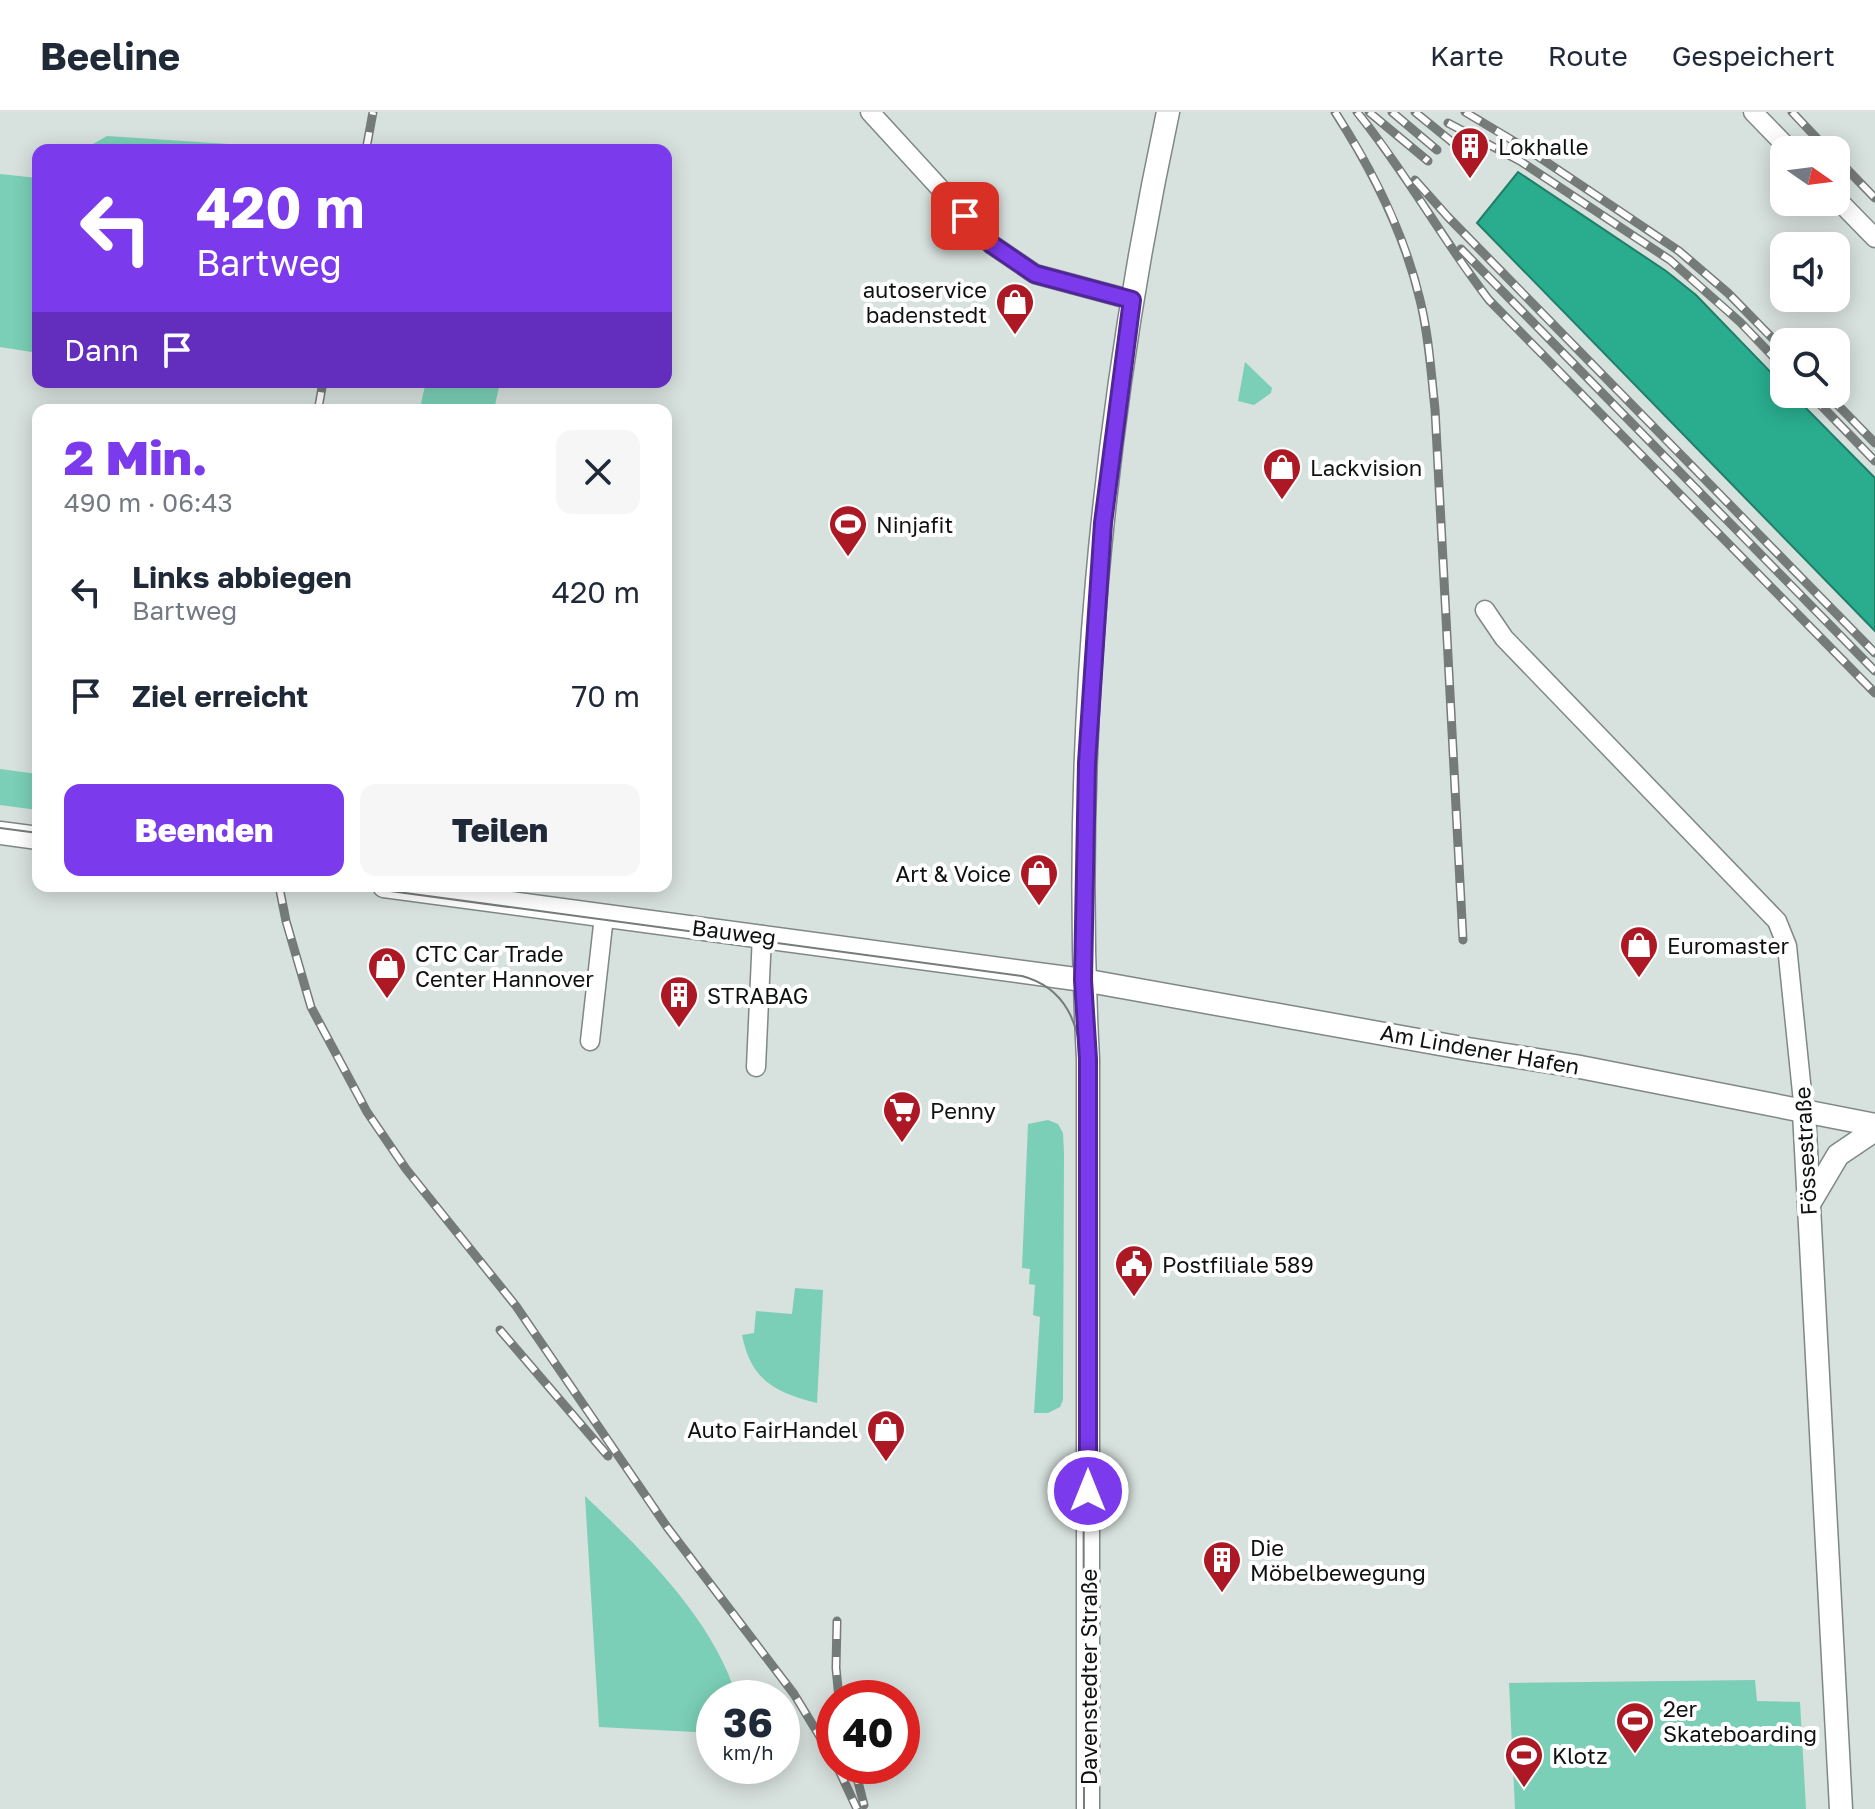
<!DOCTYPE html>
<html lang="de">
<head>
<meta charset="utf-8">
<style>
  body { margin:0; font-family:"Golos Text",sans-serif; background:#f6f6f7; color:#1f2937; height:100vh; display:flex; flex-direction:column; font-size:30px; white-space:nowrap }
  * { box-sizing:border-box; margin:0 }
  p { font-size:26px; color:#747a83 }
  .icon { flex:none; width:44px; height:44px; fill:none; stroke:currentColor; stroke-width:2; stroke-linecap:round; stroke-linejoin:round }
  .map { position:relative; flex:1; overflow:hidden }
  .sheet { position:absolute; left:32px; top:292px; width:640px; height:488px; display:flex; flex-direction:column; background:#fff; border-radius:16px; box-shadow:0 4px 20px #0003 }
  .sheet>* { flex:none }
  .guide { position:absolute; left:32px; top:32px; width:640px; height:244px; border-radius:16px; box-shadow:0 4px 20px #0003; background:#7c3aed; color:#fff; overflow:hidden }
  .needle { width:52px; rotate:104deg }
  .controls { position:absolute; left:1770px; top:24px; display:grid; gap:16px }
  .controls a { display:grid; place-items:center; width:80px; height:80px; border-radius:16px; background:#fff; box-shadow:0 4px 20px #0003; font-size:40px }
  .speed { position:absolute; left:696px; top:1568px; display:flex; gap:16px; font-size:40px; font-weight:700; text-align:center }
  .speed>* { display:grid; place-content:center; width:104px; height:104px; border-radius:50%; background:#fff; box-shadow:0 4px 20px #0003; line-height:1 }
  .speed small { font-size:20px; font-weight:400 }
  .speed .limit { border:12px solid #d22; background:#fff; color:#111 }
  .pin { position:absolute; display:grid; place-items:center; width:68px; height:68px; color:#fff; margin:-34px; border-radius:16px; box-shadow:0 4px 12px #0006 }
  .me { position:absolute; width:88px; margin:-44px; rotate:0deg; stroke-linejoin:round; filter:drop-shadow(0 0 6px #0008) }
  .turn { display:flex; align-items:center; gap:28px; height:168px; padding:0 32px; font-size:36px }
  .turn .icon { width:104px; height:104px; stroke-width:2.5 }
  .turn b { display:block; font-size:56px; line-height:68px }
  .then { display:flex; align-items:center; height:76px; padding:0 32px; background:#0003; gap:16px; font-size:30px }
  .round { display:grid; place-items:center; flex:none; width:84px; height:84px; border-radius:16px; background:#f6f6f7 }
  .summary { display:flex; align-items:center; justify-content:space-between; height:136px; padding:0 32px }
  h1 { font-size:48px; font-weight:800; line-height:60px; color:#7c3aed }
  .button { display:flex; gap:16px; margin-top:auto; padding:16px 32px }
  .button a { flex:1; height:92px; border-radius:16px; background:#7c3aed; color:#fff; font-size:32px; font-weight:800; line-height:92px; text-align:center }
  .button a+a { background:#f6f6f7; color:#1f2937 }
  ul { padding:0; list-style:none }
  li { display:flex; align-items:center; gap:24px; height:104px; padding:0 32px }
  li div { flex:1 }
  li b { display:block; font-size:30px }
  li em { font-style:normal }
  header { display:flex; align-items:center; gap:48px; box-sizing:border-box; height:112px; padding:0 40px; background:#fff; border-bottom:2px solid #e0e1e3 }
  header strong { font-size:38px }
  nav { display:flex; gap:44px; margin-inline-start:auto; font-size:28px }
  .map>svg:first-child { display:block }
  .green { fill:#7bcfb6 }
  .water { fill:#29ad8e; stroke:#217e68; stroke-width:2 }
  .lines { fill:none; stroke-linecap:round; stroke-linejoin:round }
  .minor-casing { stroke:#7f8885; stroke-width:21 }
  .tertiary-casing { stroke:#7f8885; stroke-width:25 }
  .minor { stroke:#fff; stroke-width:18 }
  .tertiary { stroke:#fff; stroke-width:22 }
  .tram { stroke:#757b79; stroke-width:2 }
  .rail-casing { stroke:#757b79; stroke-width:9 }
  .rail { stroke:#fff; stroke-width:6; stroke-dasharray:18; stroke-linecap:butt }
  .route-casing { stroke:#51269a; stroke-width:20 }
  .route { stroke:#7c3aed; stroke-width:14 }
  .labels { text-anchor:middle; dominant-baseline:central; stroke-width:8; stroke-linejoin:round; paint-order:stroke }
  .poi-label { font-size:22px; fill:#0f1211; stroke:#fff; text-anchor:start }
  .street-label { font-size:22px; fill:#0f1211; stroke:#fff }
</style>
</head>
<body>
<header>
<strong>Beeline</strong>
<nav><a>Karte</a><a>Route</a><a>Gespeichert</a></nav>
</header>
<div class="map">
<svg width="1875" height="1697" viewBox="0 0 1875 1697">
  <rect width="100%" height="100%" fill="#d7e1dd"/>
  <g class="green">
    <path d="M107,24L244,33V38H89L93,32Z"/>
    <path d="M0,62L38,66V241L0,235Z"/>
    <path d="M1245,250L1272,276L1271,281L1254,293L1238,289Z"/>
    <path d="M426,270H500L494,298H425L421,291Z"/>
    <path d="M0,657L38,662V698L0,693Z"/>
    <path d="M1048,1008L1058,1012L1063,1021L1064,1041L1063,1288L1060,1295L1048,1301H1034L1040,1205L1033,1203L1035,1173L1029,1172L1030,1157L1022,1156L1028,1012Z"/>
    <path d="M795,1176L823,1178L817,1291C774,1280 751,1268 742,1223L754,1221L756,1199L792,1202Z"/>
    <path d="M585,1384C643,1439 714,1508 737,1586H714V1621L599,1615Z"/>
    <path d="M1755,1568L1757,1589L1800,1590L1806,1697H1515L1509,1571Z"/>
  </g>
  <path class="water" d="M1518,60L1666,159L1696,183L1784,274V282H1792L1875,366V519L1477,111Z"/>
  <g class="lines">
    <g class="minor-casing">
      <g id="minor">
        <path d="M870,0L991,132L1035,162L1132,188"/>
        <path d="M1753,0L1790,38"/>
        <path d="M1836,86L1875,126"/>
        <path d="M1485,498L1504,526L1777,809L1787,834L1804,1000"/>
        <path d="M590,929L604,804"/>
        <path d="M756,955L762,823"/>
      </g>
    </g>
    <g class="tertiary-casing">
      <g id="tertiary">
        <path d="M0,721L38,726"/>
        <path d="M384,774L1083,868L1468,937L1575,954L1875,1013"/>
        <path d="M1804,1000L1841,1697"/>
        <path d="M1809,1092L1838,1043L1875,1018"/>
        <path d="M1088,1697V947C1071,631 1102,309 1168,0"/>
      </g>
    </g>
    <use href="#minor" class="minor"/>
    <use href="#tertiary" class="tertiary"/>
    <g class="tram">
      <path d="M0,716L38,721"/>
      <path d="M353,774L1022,864C1067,876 1079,913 1083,955L1084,1697"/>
    </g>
    <g class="rail-casing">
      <g id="rail">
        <path d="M1335,0C1373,59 1404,120 1420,188C1429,224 1431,261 1435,297L1463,828"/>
        <path d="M1357,0C1405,59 1442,127 1489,188L1875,581"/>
        <path d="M1369,0L1428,49"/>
        <path d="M1392,0L1437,38"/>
        <path d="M1415,0L1457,34"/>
        <path d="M1465,0L1527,37L1679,139L1728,181L1784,238"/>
        <path d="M1792,0L1828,38"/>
        <path d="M1448,11L1520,49L1670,148L1740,210L1784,256"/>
        <path d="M366,38L373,0"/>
        <path d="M1836,46L1875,86"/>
        <path d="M1415,68L1448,105L1875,541"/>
        <path d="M1461,137L1875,559"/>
        <path d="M1810,282L1875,349"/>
        <path d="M1827,282L1875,331"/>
        <path d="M318,298L323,270"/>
        <path d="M279,774L286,809L311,895L367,1000L406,1057L516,1194L667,1415L794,1582L834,1648"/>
        <path d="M500,1218L608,1344"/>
        <path d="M837,1509L836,1556L839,1586"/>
        <path d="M837,1654L857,1697"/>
        <path d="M854,1654L864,1693"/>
      </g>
    </g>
    <use href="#rail" class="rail"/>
  </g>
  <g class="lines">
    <g class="route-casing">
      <path id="route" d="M965,104L991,132L1035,162L1132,188L1103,411L1087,651L1083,868L1088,947V1379"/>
    </g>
    <use href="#route" class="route"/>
  </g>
  <defs>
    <g id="building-pin" transform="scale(2)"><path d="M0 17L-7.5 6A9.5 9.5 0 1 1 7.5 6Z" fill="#ac1925" stroke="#fff"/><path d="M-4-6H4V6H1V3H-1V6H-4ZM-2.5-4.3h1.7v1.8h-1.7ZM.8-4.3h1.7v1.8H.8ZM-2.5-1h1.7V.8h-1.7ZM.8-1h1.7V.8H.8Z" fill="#fff"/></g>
    <g id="shop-pin" transform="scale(2)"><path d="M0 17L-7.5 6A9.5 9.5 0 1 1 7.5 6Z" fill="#ac1925" stroke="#fff"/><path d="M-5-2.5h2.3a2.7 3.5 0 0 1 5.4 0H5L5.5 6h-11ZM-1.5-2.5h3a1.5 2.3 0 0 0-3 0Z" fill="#fff"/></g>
    <g id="stadium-pin" transform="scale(2)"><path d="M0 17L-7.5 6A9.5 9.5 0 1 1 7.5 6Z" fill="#ac1925" stroke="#fff"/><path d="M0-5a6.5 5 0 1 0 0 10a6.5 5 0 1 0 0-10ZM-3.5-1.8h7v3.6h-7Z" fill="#fff"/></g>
    <g id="supermarket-pin" transform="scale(2)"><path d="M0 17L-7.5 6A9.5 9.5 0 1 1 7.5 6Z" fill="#ac1925" stroke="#fff"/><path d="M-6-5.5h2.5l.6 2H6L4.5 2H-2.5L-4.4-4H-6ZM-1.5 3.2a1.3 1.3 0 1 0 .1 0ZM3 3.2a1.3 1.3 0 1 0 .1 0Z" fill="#fff"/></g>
    <g id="civic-pin" transform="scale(2)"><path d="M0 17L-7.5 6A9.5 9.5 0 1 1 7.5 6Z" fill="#ac1925" stroke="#fff"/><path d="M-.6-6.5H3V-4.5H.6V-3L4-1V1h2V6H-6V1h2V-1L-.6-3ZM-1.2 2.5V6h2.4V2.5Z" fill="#fff"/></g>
  </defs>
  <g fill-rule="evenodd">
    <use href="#building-pin" x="1470" y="34"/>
    <use href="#shop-pin" x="1015" y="190"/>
    <use href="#shop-pin" x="1282" y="355"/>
    <use href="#stadium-pin" x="848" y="412"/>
    <use href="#shop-pin" x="1039" y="761"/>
    <use href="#shop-pin" x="1639" y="833"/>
    <use href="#shop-pin" x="387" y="854"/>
    <use href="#building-pin" x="679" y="883"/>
    <use href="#supermarket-pin" x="902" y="998"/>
    <use href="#civic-pin" x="1134" y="1152"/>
    <use href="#shop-pin" x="886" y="1317"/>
    <use href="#building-pin" x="1222" y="1448"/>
    <use href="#stadium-pin" x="1635" y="1609"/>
    <use href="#stadium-pin" x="1524" y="1643"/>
  </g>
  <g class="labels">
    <g class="poi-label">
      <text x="1498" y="34">Lokhalle</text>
      <text x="987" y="177" text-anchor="end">autoservice<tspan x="987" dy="25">badenstedt</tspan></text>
      <text x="1310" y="355">Lackvision</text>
      <text x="876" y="412">Ninjafit</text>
      <text x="1011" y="761" text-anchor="end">Art &amp; Voice</text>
      <text x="1667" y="833">Euromaster</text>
      <text x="415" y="841">CTC Car Trade<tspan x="415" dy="25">Center Hannover</tspan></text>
      <text x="707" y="883">STRABAG</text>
      <text x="930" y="998">Penny</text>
      <text x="1162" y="1152">Postfiliale 589</text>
      <text x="858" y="1317" text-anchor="end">Auto FairHandel</text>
      <text x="1250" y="1435">Die<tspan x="1250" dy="25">Möbelbewegung</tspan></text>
      <text x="1663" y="1596">2er<tspan x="1663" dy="25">Skateboarding</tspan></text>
      <text x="1552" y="1643">Klotz</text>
    </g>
    <g class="street-label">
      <text transform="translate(734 820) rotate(7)">Bauweg</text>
      <text transform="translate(1480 937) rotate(10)">Am Lindener Hafen</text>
      <text transform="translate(1805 1039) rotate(-93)">Fössestraße</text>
      <text transform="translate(1088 1565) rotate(-90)">Davenstedter Straße</text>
    </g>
  </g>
</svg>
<div class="controls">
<a><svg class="needle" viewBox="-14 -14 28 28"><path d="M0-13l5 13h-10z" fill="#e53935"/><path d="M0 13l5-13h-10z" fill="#747a83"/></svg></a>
<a><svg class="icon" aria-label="sound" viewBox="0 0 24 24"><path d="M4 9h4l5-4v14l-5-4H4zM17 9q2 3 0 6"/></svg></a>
<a><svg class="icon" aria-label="search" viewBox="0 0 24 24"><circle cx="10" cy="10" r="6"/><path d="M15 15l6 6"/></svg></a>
</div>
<div class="speed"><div>36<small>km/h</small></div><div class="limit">40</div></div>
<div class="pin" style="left:965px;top:104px;background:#d93025"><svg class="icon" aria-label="arrive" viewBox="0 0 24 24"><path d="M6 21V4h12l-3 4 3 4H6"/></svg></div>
<svg class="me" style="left:1088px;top:1379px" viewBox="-20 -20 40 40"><circle r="17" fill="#7c3aed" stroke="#fff" stroke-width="3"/><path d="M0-11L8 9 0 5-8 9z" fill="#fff"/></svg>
<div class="guide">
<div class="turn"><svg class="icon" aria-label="left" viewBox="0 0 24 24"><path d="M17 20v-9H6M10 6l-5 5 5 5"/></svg><div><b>420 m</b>Bartweg</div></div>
<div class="then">Dann<svg class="icon" aria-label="arrive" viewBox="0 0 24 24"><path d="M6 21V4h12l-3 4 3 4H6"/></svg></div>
</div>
<section class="sheet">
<div class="summary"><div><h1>2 Min.</h1><p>490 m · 06:43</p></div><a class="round"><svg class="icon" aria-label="close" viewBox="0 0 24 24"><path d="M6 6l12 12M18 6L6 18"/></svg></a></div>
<ul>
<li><svg class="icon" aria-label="left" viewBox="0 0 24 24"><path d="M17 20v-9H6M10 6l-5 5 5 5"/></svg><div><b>Links abbiegen</b><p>Bartweg</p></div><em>420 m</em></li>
<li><svg class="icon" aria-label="arrive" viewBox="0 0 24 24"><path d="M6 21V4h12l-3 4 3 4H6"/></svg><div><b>Ziel erreicht</b></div><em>70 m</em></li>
</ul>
<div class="button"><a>Beenden</a><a>Teilen</a></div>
</section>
</div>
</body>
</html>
